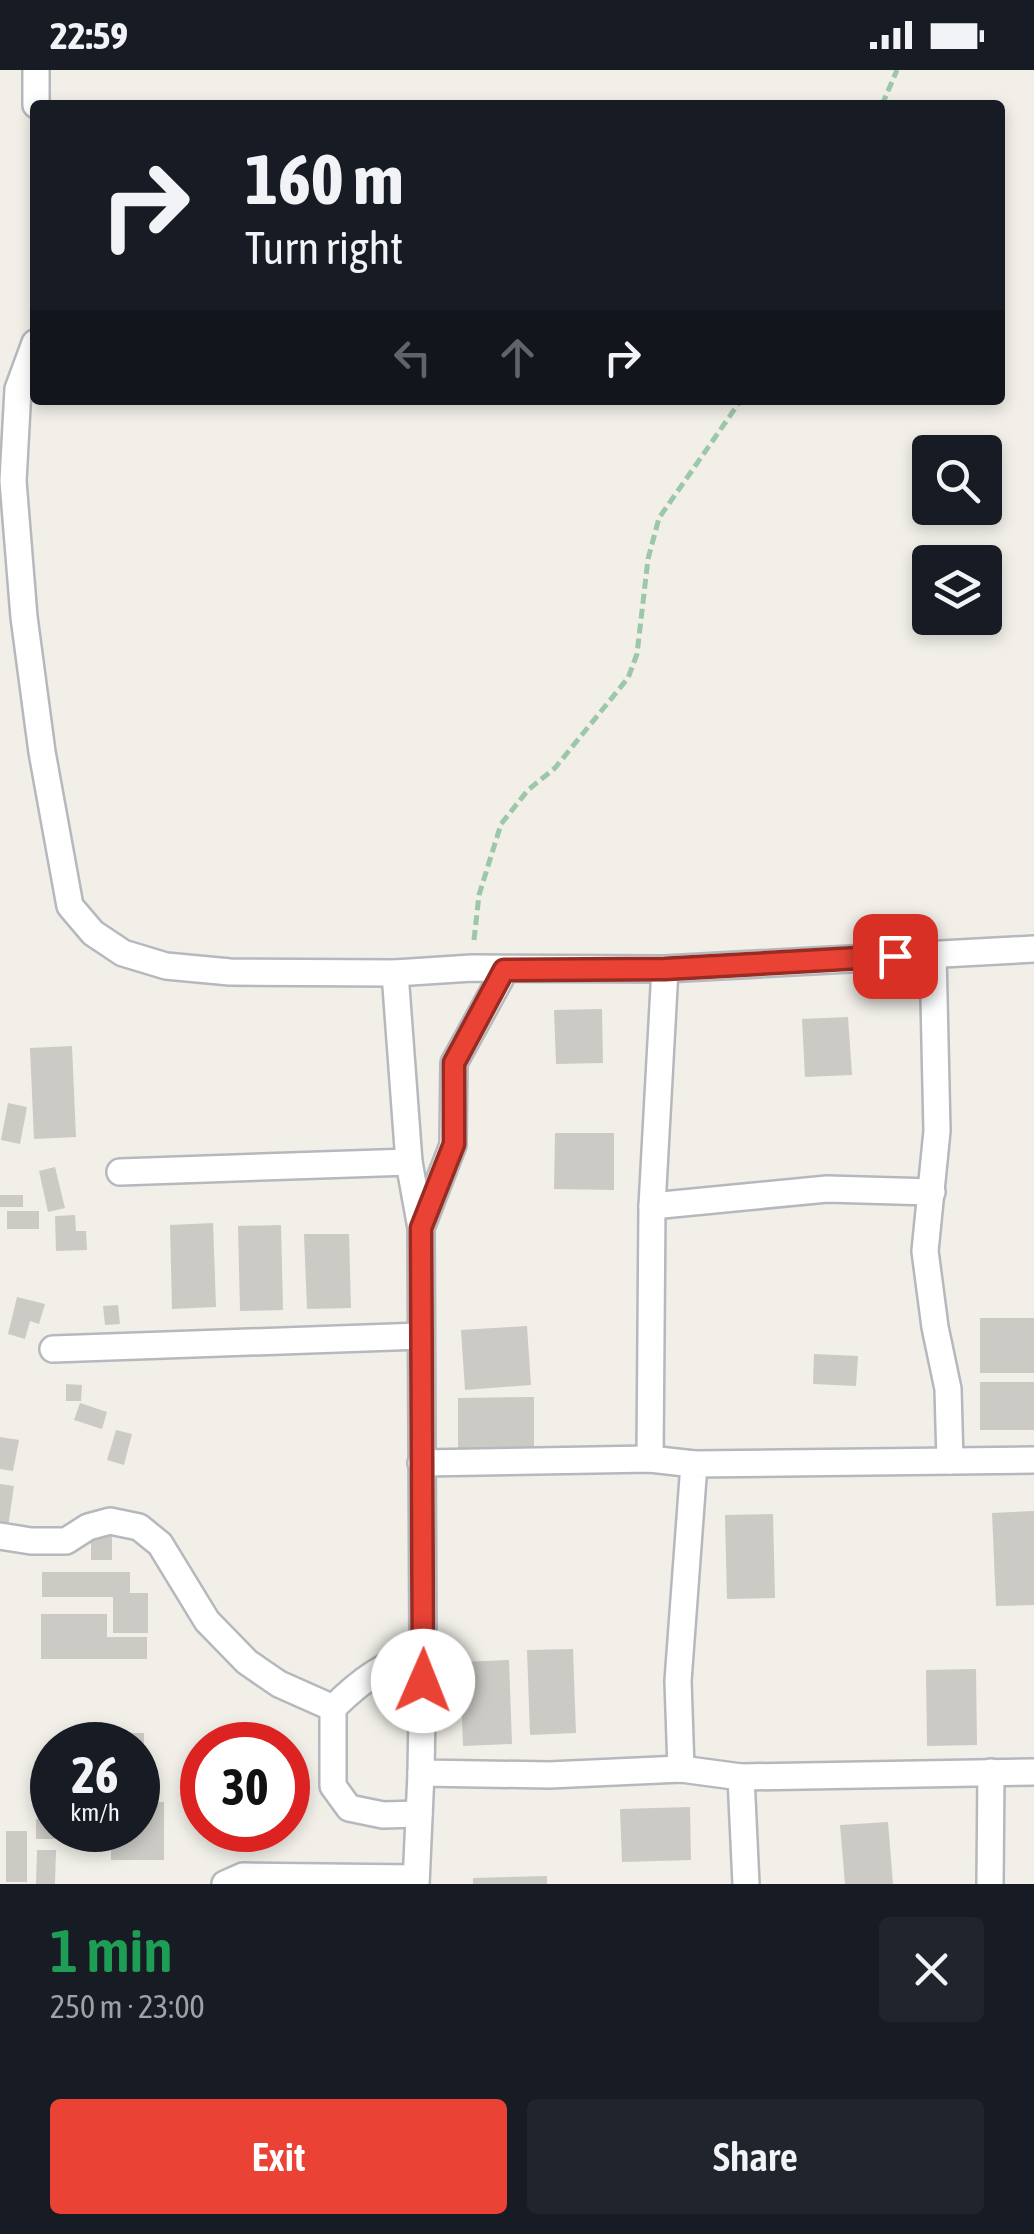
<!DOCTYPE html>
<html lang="en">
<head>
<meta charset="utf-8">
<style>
  body { margin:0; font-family:"Asap Condensed",sans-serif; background:#20242c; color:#f1f3f6; height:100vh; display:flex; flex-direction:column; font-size:38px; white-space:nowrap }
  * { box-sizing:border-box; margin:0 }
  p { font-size:32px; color:#9ea1a6 }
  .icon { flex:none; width:55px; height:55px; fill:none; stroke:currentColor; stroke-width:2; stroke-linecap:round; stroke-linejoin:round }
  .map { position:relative; height:1814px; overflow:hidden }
  .side { display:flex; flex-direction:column; background:#171b24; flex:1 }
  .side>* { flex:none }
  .hud { position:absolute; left:30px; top:30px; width:975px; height:305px; border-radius:10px; box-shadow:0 5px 15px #0003; background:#171b24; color:#f1f3f6; overflow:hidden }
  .tools { position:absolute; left:912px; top:365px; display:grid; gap:20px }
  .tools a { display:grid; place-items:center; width:90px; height:90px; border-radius:10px; background:#171b24; box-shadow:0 5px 15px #0003; font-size:50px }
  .speed { position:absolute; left:30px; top:1652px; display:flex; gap:20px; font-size:50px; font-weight:700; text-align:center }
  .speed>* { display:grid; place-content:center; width:130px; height:130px; border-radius:50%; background:#171b24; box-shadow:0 5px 15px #0003; line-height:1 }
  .speed small { font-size:25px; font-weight:400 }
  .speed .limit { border:15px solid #d22; background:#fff; color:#111 }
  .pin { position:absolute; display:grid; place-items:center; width:85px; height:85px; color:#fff; margin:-42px; border-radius:20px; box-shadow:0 5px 15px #0006 }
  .me { position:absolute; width:110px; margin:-55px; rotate:1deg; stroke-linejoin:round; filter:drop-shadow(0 0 8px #0008) }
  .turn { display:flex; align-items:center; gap:35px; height:210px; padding:0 50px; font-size:45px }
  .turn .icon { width:130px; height:130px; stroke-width:2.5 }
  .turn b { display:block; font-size:70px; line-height:85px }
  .lanes { display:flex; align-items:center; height:95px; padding:0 50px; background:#0003; justify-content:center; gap:50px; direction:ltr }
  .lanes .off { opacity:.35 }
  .round { display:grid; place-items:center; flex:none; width:105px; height:105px; border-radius:10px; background:#20242c }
  .headline { display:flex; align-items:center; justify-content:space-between; height:170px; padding:0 50px }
  h1 { font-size:60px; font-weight:600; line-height:75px; color:#1e9e55 }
  .cta { display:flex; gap:20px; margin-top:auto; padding:20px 50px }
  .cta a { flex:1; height:115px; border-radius:10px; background:#ea4335; color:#fff; font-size:40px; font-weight:600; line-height:115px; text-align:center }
  .cta a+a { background:#20242c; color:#f1f3f6 }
  .status { display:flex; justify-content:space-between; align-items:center; height:70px; padding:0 50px; background:#171b24; direction:ltr }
  .status svg { height:28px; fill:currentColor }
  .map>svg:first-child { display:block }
  .building { fill:#cccac5 }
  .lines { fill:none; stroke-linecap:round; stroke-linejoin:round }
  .minor-casing { stroke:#b5b8bc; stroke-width:30 }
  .path { stroke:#9cc7a9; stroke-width:5; stroke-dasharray:10 5; stroke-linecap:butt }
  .minor { stroke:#fff; stroke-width:25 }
  .route-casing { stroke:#982c22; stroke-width:25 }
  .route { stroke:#ea4335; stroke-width:18 }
</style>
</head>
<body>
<div class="status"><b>22:59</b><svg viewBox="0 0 49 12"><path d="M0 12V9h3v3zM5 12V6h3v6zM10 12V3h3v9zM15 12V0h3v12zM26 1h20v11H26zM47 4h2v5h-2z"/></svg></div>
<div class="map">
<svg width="1034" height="1814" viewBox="0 0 1034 1814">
  <rect width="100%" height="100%" fill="#f1efe8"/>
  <g class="building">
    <path d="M602,939L603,993L556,994L554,940Z"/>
    <path d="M848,947L852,1005L805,1007L802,949Z"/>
    <path d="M72,976L76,1067L34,1069L30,978Z"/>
    <path d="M8,1033L27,1037L20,1074L1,1070Z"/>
    <path d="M555,1063H614V1120L554,1119Z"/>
    <path d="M55,1097L65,1138L48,1142L39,1101Z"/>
    <rect x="0" y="1125" width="23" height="12"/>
    <rect x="7" y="1141" width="32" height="18"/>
    <path d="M75,1145L76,1161H86L87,1180L56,1181L55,1146Z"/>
    <path d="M213,1153L216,1237L172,1239L170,1155Z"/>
    <path d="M281,1155L283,1240L240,1241L238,1156Z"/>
    <path d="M304,1164H349L351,1238L307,1239Z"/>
    <path d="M17,1227L45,1234L39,1254L30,1251L25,1269L8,1264Z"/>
    <path d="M118,1235L120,1254L105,1255L103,1236Z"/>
    <rect x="980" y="1248" width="54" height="55"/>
    <path d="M527,1256L531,1315L465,1320L461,1260Z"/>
    <path d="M814,1284L858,1286L856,1316L813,1314Z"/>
    <rect x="980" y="1312" width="54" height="48"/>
    <path d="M66,1314L82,1315L81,1331H66Z"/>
    <path d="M534,1327V1378L458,1379V1328Z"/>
    <path d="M80,1333L107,1342L102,1359L74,1350Z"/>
    <path d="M116,1360L132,1364L124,1395L107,1390Z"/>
    <path d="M0,1367L19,1370L13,1401L0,1399Z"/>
    <path d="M0,1414L14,1416L8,1457L0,1455Z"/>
    <path d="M1034,1441V1535L996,1536L992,1443Z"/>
    <path d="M773,1444L775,1528L727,1529L725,1445Z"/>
    <rect x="91" y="1462" width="21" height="28"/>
    <path d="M42,1502H130V1523H148V1563H113V1527H42Z"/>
    <path d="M41,1544H107V1567H147V1589H41Z"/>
    <path d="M573,1579L576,1663L530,1665L527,1580Z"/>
    <path d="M509,1590L512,1674L463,1676L460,1592Z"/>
    <path d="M976,1599L977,1675L927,1676L926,1600Z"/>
    <path d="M92,1663H144V1690H138V1675H92Z"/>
    <rect x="37" y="1698" width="15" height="47"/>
    <path d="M138,1732H164V1790H111V1760H138Z"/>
    <path d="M690,1737L691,1790L622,1792L620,1739Z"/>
    <path d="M36,1749H52V1760H90V1769H36Z"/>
    <path d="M888,1752L893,1814H845L840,1755Z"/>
    <rect x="6" y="1761" width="21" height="51"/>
    <path d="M37,1780H56L55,1814H36Z"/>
    <path d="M547,1806V1814H473V1808Z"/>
  </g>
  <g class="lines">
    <g class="minor-casing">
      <g id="minor">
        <path d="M36,0V35"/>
        <path d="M35,273L18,319L13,411L24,547L42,682L70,836L93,863L123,883L166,896L230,902L395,903L409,1092L421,1158L423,1580L421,1703L549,1705L681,1699L741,1707L1034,1702"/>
        <path d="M933,884L937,1061L925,1181L935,1257L948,1319L950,1391"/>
        <path d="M395,903L472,898L665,899L1034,879"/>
        <path d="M120,1102L409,1092"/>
        <path d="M652,1136L827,1119L932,1122"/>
        <path d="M421,1158L453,1075L454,993L505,900"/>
        <path d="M53,1279L421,1266"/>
        <path d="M650,1389L652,1136L665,899"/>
        <path d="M421,1393L650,1389L694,1394"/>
        <path d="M0,1466L31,1471H66L88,1457L110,1451L139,1457L160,1474L207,1551L247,1592L279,1614L333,1638C363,1608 384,1595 423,1580"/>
        <path d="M333,1638V1716L349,1738L383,1745L419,1744"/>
        <path d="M681,1699L678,1611L694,1394L1034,1390"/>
        <path d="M741,1707L746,1814"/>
        <path d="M225,1814L243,1806L416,1808"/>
        <path d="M416,1814L421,1703"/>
        <path d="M990,1814L991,1702"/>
      </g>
    </g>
    <g class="path">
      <path d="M882,35L897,0"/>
      <path d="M474,870L479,825L501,754L528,720L555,698L628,608L637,584L648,489L659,448L741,330"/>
    </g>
    <use href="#minor" class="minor"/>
  </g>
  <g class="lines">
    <g class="route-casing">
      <path id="route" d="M423,1611L421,1158L454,1074V993L504,900L665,899L895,886"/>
    </g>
    <use href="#route" class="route"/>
  </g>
</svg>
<div class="tools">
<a><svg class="icon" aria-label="search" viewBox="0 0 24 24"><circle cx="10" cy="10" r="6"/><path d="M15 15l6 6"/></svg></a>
<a><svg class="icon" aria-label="layers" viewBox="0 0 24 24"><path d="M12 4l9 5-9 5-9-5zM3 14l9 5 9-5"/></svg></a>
</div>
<div class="speed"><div>26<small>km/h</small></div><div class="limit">30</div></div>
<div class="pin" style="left:895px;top:886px;background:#d93025"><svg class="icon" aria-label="arrive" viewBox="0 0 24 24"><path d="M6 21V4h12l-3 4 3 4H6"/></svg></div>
<svg class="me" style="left:423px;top:1611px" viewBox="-20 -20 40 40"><circle r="19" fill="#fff"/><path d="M0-13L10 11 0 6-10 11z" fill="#ea4335"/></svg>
<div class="hud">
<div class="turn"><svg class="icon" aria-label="right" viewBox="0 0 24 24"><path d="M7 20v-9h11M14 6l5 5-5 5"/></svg><div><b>160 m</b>Turn right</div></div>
<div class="lanes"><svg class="icon off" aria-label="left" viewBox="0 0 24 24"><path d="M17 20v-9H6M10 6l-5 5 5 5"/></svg><svg class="icon off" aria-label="ahead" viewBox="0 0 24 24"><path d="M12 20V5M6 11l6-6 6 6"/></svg><svg class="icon" aria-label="right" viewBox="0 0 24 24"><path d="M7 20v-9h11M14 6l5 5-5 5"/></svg></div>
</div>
</div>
<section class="side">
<div class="headline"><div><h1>1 min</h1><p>250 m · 23:00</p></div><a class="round"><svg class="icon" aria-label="close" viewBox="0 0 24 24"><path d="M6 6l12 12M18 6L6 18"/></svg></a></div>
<div class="cta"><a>Exit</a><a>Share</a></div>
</section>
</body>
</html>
